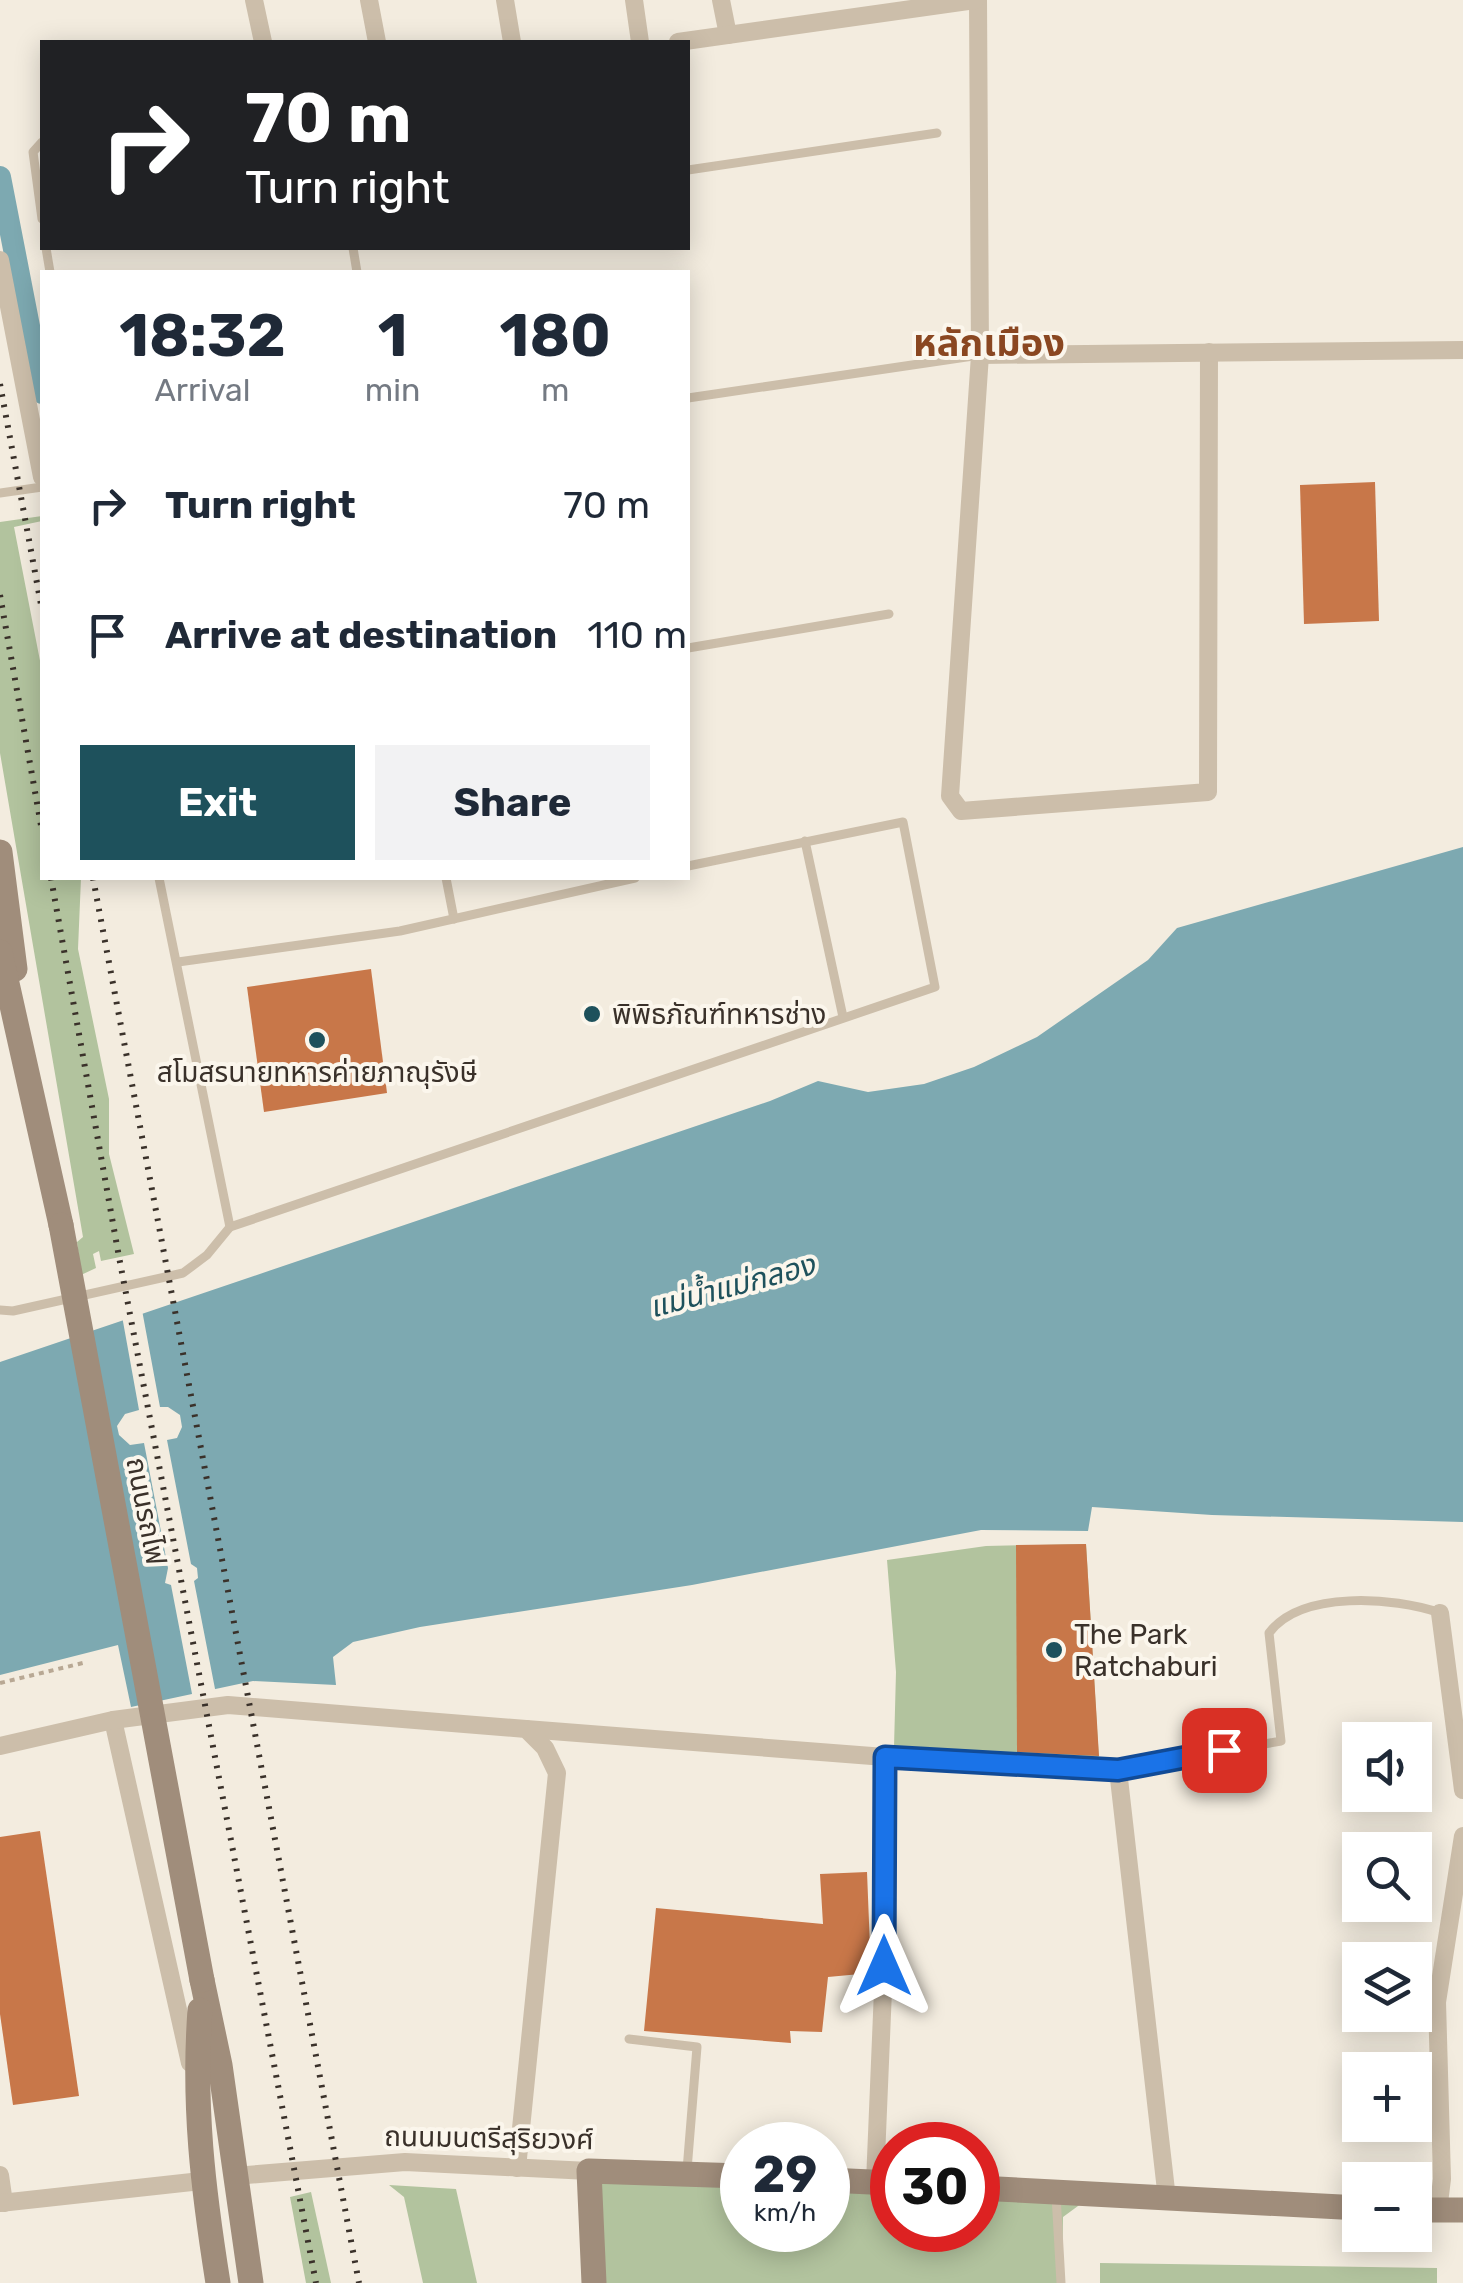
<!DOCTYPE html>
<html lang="en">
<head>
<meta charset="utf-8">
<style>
  body { margin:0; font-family:Rubik,"Noto Sans Thai",sans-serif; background:#f2f2f3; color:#1f2937; height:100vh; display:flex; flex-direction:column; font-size:38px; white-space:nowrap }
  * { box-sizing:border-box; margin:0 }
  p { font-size:32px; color:#747a83 }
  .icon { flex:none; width:55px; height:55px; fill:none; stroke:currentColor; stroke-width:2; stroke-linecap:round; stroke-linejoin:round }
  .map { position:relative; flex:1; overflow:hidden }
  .sheet { position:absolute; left:40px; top:270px; width:650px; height:610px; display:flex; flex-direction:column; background:#fff; border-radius:0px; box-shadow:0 5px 25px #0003 }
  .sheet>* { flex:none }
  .hud { position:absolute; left:40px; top:40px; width:650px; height:210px; border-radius:0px; box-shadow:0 5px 25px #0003; background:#202124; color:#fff; overflow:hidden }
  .buttons { position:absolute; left:1342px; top:1722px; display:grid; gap:20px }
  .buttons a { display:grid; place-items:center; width:90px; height:90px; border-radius:0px; background:#fff; box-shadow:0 5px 25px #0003; font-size:50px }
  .speed { position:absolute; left:720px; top:2122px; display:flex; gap:20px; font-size:50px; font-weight:700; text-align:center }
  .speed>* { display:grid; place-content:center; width:130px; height:130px; border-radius:50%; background:#fff; box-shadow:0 5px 25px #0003; line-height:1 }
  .speed small { font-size:25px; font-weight:400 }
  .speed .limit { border:15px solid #d22; background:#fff; color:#111 }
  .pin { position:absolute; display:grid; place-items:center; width:85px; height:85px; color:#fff; margin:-42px; border-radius:20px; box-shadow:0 5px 15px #0006 }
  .me { position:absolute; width:110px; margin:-55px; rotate:0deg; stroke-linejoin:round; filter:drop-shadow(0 0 8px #0008) }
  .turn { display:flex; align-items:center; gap:35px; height:210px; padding:0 40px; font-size:45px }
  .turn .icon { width:130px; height:130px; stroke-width:2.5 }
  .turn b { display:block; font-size:70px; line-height:85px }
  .eta { display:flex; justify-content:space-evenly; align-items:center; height:170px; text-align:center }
  .eta b { font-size:60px; font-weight:700; line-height:70px }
  .action { display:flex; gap:20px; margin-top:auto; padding:20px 40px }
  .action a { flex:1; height:115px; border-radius:0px; background:#1e515c; color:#fff; font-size:40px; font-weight:700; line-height:115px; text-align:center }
  .action a+a { background:#f2f2f3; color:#1f2937 }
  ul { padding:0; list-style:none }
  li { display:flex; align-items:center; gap:30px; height:130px; padding:0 40px }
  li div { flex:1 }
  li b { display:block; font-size:38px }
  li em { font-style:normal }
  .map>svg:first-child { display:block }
  .green { fill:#b2c39e }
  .water { fill:#7da9b1 }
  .pier { fill:#f3ecdf }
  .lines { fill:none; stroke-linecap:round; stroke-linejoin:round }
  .canal { stroke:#7da9b1; stroke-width:22 }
  .building { fill:#c87749 }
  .path { stroke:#b8a894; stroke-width:4; stroke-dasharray:5 5; stroke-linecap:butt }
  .service { stroke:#ccbeaa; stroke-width:9 }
  .minor { stroke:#ccbeaa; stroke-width:18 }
  .secondary { stroke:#a08d7b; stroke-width:25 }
  .rail { stroke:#3a312a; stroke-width:6; stroke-dasharray:2.5 8; stroke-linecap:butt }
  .secondary-bridge { stroke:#a08d7b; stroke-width:25 }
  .route-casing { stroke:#114b97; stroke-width:25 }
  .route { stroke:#1a73e8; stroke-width:18 }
  .poi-dot { fill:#1e515c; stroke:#fbf6ec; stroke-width:4 }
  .labels { text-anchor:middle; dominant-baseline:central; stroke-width:8; stroke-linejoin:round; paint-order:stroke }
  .poi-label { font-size:28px; fill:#3a312a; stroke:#fbf6ec; text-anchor:start }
  .street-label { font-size:28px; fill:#3a312a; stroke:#fbf6ec }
  .water-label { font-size:30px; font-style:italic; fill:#1e515c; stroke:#fbf6ec }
  .district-label { font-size:38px; font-weight:bold; fill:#8a4721; stroke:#fbf6ec }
</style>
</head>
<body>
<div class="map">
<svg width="1463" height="2283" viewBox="0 0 1463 2283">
  <rect width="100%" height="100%" fill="#f3ecdf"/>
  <g class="green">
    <path d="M42,516V521L14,527L42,671V878H81L78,949L109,1099V1154L134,1254L101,1261L99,1251L93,1254L96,1268L81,1275L77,1242L83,1237L0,753V522Z"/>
    <path d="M1086,1544L1099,1760L894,1747L896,1672L887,1560L986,1546Z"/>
    <path d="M589,2171L742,2178V2230H828V2182L892,2184V2230H978V2188L1093,2195L1063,2217L1062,2283H599Z"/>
    <path d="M389,2185L456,2189L477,2283H423L404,2197Z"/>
    <path d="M311,2192L331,2283H306L290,2197Z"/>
    <path d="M1100,2263L1437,2268V2283H1100Z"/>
  </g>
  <path class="water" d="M1463,847V1522L1212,1515L1092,1507L1088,1531L981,1530L692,1585L420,1627L353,1642L333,1657L336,1685L253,1681L131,1707L118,1645L0,1675V1362L770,1101L818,1081L868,1092L924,1084L974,1067L1037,1037L1148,960L1177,928Z"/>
  <path class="pier" d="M142,1310L160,1407H168L180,1415L182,1427L177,1438L167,1440L191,1564L197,1568L198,1578L194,1581L216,1694L193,1699L171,1585L165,1583L168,1568L144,1443L130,1445L119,1435L117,1426L125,1414L139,1410L122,1316Z"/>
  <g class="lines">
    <path class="canal" d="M0,177L42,393"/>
  </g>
  <g class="building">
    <path d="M1375,482L1379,621L1304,624L1300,485Z"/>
    <path d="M371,969L387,1093L264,1112L247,987Z"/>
    <path d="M1086,1544L1099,1756L1017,1752L1016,1545Z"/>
    <path d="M40,1831L79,2096L13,2105L0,2014V1837Z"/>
    <path d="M867,1872L871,1973L828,1977L822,2032L790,2031L791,2043L644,2031L656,1908L823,1924L820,1874Z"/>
  </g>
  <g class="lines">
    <path class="path" d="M0,1683L87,1662"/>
    <g class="service">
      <path d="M42,142L33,152L42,219"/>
      <path d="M688,170L937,133"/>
      <path d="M46,248L50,272"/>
      <path d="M353,248L357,272"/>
      <path d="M688,398L980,355"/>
      <path d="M0,493L42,487"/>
      <path d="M688,648L889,614"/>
      <path d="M805,841L843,1017"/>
      <path d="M159,878L230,1227"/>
      <path d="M446,878L454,919"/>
      <path d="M178,962L400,931L635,878"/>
      <path d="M0,1310L13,1311L183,1273L207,1255L230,1227L935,987L903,822L688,866"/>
      <path d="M1118,1770L1281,1741L1269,1633C1301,1590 1394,1597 1440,1613"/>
      <path d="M629,2039L697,2047L687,2170"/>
      <path d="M1056,2195L1061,2283"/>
    </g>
    <g class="minor">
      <path d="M254,0L263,42"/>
      <path d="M369,0L377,42"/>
      <path d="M505,0L512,42"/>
      <path d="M634,0L640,42"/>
      <path d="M721,0L728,35"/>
      <path d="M978,0L980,355L950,796L961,811L1208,792L1209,352"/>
      <path d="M678,42L975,0"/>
      <path d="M0,260L42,477"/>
      <path d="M980,355L1463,350"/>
      <path d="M1440,1613L1463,1790"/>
      <path d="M113,1720L190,2063"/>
      <path d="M526,1729L885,1757L1118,1770L1167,2199"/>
      <path d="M0,1746L113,1720L228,1705L526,1729L545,1748L557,1773L517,2168"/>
      <path d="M0,2175L4,2203"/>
      <path d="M234,2176L405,2162L589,2171"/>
      <path d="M875,2182L884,1966L885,1757"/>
      <path d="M0,2203L201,2181"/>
      <path d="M1438,2211L1442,2179L1437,2002L1463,1836"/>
    </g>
    <g class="secondary">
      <path d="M0,852L15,969"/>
      <path d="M0,952L61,1225"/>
      <path d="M202,1980L220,2065L251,2283"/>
      <path d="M200,2010C193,2105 203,2189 218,2283"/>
      <path d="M828,2180L892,2183"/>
      <path d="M978,2188L1360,2208"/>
      <path d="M1415,2210H1463"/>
      <path d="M594,2283L589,2171L742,2176"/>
    </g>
    <g class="rail">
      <path d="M0,384L42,610"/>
      <path d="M0,595L42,831"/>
      <path d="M51,878L119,1257L316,2283"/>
      <path d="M93,878L359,2283"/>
    </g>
    <path class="secondary-bridge" d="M61,1225L202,1980"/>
  </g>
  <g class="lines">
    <g class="route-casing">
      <path id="route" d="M884,1966L885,1757L1118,1770L1224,1750"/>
    </g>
    <use href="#route" class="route"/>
  </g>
  <g class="poi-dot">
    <circle cx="592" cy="1014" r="10"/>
    <circle cx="317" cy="1040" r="10"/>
    <circle cx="1054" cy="1650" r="10"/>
  </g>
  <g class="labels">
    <g class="poi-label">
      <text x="612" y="1014">พิพิธภัณฑ์ทหารช่าง</text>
      <text x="317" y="1072" text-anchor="middle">สโมสรนายทหารค่ายภาณุรังษี</text>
      <text x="1074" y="1634">The Park<tspan x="1074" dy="32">Ratchaburi</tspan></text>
    </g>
    <g class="street-label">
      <text transform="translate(146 1511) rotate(79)">ถนนรถไฟ</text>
      <text transform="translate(489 2138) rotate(1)">ถนนมนตรีสุริยวงศ์</text>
    </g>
    <g class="water-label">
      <text transform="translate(732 1286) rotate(-15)">แม่น้ำแม่กลอง</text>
    </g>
    <g class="district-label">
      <text x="989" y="343">หลักเมือง</text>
    </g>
  </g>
</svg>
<div class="buttons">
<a><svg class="icon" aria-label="sound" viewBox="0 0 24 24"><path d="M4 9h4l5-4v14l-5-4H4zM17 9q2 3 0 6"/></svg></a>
<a><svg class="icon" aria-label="search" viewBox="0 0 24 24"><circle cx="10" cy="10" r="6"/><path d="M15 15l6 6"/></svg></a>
<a><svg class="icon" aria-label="layers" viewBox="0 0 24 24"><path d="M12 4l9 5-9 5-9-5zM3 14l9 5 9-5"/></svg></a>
<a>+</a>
<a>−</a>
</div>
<div class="speed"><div>29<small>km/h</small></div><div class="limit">30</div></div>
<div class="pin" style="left:1224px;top:1750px;background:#d93025"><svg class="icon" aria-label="arrive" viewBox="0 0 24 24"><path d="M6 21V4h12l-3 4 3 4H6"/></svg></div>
<svg class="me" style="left:884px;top:1966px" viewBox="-20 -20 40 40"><path d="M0-17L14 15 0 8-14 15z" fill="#1a73e8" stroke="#fff" stroke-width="4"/></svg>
<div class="hud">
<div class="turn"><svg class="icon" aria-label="right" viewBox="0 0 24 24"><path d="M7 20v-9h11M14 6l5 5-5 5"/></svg><div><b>70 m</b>Turn right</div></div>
</div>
<section class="sheet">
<div class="eta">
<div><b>18:32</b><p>Arrival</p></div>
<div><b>1</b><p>min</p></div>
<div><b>180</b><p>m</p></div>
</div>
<ul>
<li><svg class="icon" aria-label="right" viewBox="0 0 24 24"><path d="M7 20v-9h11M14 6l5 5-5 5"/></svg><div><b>Turn right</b></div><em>70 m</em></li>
<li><svg class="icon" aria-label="arrive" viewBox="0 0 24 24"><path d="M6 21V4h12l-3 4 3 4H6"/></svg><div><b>Arrive at destination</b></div><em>110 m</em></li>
</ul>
<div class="action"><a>Exit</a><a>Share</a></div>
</section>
</div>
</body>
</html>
